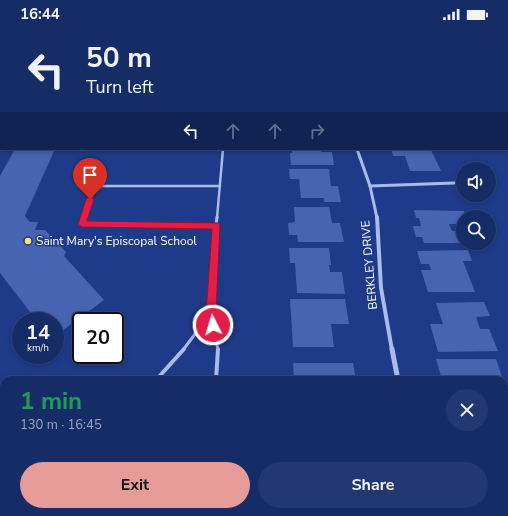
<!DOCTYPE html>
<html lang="en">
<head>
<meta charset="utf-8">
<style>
  body { margin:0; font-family:"Nunito Sans",sans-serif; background:#233870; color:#f1f3f6; height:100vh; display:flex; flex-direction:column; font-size:15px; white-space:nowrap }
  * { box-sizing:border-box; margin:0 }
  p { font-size:13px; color:#9ea7c0 }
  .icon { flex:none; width:22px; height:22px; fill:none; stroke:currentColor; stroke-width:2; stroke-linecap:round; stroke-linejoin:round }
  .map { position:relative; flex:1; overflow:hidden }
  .drawer { position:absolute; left:0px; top:348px; width:508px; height:140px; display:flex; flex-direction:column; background:#162c67; border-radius:12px 12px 0 0; box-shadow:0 2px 6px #0003,0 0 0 1px #35487b }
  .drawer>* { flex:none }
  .banner { position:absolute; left:0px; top:0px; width:508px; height:122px; box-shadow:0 2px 6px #0003,0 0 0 1px #35487b; background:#162c67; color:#f1f3f6; overflow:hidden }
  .buttons { position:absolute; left:456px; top:134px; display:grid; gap:8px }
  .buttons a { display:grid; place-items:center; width:40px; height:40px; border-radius:50%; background:#162c67; box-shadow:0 2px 6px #0003,0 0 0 1px #35487b; font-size:20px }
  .speed { position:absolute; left:12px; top:284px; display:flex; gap:8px; font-size:20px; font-weight:700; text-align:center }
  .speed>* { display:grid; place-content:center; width:52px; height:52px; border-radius:50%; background:#162c67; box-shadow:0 2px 6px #0003,0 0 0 1px #35487b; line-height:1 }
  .speed small { font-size:10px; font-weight:400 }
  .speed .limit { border:2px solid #111; border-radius:6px; background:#fff; color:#111 }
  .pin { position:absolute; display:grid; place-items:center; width:34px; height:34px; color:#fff; margin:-41px -17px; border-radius:50% 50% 50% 0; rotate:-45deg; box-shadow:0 0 4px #0007 }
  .pin .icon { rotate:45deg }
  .me { position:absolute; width:44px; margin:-22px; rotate:355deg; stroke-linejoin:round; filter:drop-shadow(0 0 3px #0008) }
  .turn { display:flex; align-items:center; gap:14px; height:84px; padding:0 20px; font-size:18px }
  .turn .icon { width:52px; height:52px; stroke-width:2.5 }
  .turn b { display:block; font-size:28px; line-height:34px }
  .lanes { display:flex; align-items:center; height:38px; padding:0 20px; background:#0003; justify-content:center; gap:20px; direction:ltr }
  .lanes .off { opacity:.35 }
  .round { display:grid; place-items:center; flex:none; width:42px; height:42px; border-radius:21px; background:#233870 }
  .overview { display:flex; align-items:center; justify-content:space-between; height:68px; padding:0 20px }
  h1 { font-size:24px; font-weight:700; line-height:30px; color:#1e9e55 }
  .button { display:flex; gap:8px; margin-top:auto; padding:8px 20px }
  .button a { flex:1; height:46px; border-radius:24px; background:#e69b98; color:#111; font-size:16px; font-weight:700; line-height:46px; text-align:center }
  .button a+a { background:#233870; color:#f1f3f6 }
  .status { display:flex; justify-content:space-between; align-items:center; height:28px; padding:0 20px; background:#162c67; direction:ltr }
  .status svg { height:11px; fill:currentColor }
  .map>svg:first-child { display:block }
  .building { fill:#4664b1 }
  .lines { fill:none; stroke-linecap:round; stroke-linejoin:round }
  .lane-far2 { stroke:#a8bbeb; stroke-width:2.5 }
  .lane-far1 { stroke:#a8bbeb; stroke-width:3 }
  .lane { stroke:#a8bbeb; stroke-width:4 }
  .street-far2 { stroke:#a8bbeb; stroke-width:3 }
  .street-far1 { stroke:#a8bbeb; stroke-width:4 }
  .street { stroke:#a8bbeb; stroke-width:5 }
  .route { fill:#e11d48; stroke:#92132f }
  .poi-dot { fill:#fbe867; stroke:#1e3b89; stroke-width:1.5 }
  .labels { text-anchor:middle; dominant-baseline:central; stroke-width:3; stroke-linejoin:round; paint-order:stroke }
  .poi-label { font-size:12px; fill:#fff; stroke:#1e3b89; text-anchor:start }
  .street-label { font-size:12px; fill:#fff; stroke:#1e3b89 }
</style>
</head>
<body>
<div class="status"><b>16:44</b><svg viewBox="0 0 49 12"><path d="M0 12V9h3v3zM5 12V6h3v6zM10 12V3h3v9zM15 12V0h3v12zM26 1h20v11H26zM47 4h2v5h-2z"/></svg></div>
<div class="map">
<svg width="508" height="488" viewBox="0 0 508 488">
  <rect width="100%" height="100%" fill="#1e3b89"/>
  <g class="building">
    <path d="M15,121H55L25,188L30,194H38L35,202H45L66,224L64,228L104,272L55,308V293H37L0,245V148Z"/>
    <path d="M292,121H320L321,124H332L334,137H291L290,125H292Z"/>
    <path d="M391,121L431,122L441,143H410L405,128H393Z"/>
    <path d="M289,141H329L331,158H338L341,174H324V170H301L299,151H290Z"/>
    <path d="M294,179H329L332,195H340L344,214H298L297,207H289L288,195L295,194Z"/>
    <path d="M414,182L464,183L466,189H463V196H449L452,203H463V215H424L422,209H416L413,198H421L419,190H416Z"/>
    <path d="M289,220H329L331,237H329L330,244H342L345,266L297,265L295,235H290Z"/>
    <path d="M468,222L472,233H463L475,264H428L421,242H431L429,236H421L417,223Z"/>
    <path d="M290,271H345L349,296H331L334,319H293Z"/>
    <path d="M484,274L490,288L476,289L480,301H489L498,323L438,324L430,296H443L436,275Z"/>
    <path d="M436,331H496L502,349H495L496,352H458L457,348H441Z"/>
    <path d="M293,335H353L356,352H294Z"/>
    <path d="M504,364H507L508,367V393H504Z"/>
    <path d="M504,407H508V481H506L504,475Z"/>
  </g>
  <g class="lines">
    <g class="lane-far2">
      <path d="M0,115L1,113"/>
      <path d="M84,190L95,158H220"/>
      <path d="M217,190L223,121"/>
    </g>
    <g class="lane-far1">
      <path d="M84,189L82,196L216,197L217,189"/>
      <path d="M211,285L218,322"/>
      <path d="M183,322L211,285L216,197"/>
    </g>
    <g class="lane">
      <path d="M156,352L184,321"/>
      <path d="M216,352L218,321"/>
      <path d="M0,473H4"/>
      <path d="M205,488L206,484"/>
    </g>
    <g class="street-far2">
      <path d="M357,121L370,158L377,190"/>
      <path d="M370,158L454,155"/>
    </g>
    <path class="street-far1" d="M377,189L381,260L392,322"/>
    <path class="street" d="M392,321L398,352"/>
  </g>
  <path class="route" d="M90,168L94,171L87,193L219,195L220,197L216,285L218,297L217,301L213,302L210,301L206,285L212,201L82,199L78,196L86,171Z"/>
  <circle class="poi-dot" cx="28" cy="213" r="4"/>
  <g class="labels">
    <g class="poi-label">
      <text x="36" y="213">Saint Mary's Episcopal School</text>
    </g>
    <g class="street-label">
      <text transform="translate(369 237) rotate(-95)">BERKLEY DRIVE</text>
    </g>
  </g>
</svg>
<div class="buttons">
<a><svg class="icon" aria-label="sound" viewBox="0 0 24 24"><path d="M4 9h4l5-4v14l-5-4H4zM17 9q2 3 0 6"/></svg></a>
<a><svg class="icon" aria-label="search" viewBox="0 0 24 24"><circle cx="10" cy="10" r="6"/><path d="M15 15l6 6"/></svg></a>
</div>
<div class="speed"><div>14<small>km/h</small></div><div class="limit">20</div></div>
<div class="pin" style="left:90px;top:171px;background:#d93025"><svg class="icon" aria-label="arrive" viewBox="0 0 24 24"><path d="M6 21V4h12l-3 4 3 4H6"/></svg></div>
<svg class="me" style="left:213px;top:297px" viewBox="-20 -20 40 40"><circle r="17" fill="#e11d48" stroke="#fff" stroke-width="3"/><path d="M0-11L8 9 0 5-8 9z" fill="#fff"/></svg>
<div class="banner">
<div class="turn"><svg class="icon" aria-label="left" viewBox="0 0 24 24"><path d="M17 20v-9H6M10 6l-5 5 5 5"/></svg><div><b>50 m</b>Turn left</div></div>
<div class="lanes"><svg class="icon" aria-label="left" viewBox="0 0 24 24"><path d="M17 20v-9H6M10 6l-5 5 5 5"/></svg><svg class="icon off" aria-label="ahead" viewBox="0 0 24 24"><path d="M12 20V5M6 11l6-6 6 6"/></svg><svg class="icon off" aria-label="ahead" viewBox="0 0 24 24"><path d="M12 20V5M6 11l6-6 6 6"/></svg><svg class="icon off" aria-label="right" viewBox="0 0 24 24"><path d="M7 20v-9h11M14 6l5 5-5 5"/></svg></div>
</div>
<section class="drawer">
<div class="overview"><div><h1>1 min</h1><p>130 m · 16:45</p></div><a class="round"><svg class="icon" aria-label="close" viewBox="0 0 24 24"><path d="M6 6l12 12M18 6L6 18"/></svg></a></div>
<div class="button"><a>Exit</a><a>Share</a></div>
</section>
</div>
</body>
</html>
